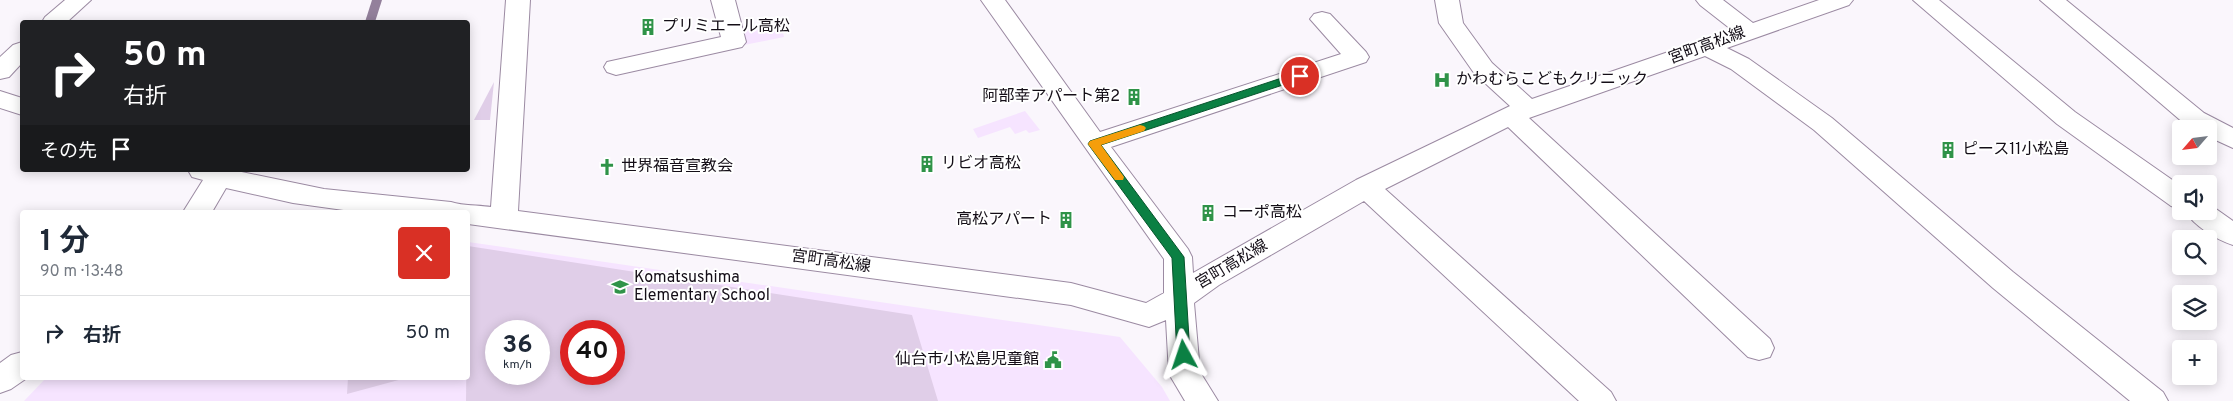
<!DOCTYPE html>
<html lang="ja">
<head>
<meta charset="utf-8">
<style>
  body { margin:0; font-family:Overpass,"Noto Sans JP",sans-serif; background:#f6f6f7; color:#1f2937; height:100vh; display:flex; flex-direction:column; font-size:19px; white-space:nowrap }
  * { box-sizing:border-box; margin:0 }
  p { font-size:16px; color:#747a83 }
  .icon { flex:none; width:28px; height:28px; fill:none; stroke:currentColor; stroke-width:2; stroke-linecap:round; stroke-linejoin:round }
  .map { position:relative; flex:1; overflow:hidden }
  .side { position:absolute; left:20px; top:210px; width:450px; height:170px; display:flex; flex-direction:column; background:#fff; border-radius:5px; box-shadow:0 2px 12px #0003 }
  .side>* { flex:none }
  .banner { position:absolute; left:20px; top:20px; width:450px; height:152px; border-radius:5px; box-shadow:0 2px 12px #0003; background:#202124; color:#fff; overflow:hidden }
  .needle { width:32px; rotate:242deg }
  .controls { position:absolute; left:2172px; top:120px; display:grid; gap:10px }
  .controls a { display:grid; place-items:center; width:45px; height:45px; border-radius:5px; background:#fff; box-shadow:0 2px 12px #0003; font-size:25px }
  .speed { position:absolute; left:485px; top:320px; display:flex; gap:10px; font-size:25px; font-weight:700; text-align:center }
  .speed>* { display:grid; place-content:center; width:65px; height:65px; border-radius:50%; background:#fff; box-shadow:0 2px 12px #0003; line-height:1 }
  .speed small { font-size:12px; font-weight:400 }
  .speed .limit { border:8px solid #d22; background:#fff; color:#111 }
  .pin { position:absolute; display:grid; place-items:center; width:42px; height:42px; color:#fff; margin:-21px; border:2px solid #fff; border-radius:50%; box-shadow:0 1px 5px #0007 }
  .me { position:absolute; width:55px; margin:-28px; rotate:355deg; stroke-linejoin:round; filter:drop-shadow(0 0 4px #0008) }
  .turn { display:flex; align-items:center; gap:18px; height:105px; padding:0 20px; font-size:22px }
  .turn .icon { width:65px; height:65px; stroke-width:2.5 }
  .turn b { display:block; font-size:35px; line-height:42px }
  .then { display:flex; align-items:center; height:48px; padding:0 20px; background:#0003; gap:10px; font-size:19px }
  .round { display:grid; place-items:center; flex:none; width:52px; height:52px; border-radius:5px; background:#f6f6f7 }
  .summary { display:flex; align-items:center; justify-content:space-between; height:85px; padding:0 20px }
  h1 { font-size:30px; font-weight:700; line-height:38px }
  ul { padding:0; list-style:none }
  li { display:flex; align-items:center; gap:15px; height:75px; padding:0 20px; border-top:1px solid #e0e1e3 }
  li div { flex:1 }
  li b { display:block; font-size:19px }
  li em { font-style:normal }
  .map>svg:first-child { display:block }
  .built { fill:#f6e4ff; fill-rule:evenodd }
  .green { fill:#e0cee8; fill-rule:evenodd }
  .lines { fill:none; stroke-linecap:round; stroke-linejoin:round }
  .stream { fill:#93809b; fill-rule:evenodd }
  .minor-casing { stroke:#9b8aa2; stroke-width:2 }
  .minor { fill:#fff; fill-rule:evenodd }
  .route { fill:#0b8043; stroke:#07532c }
  .slow { fill:#f59e0b }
  .labels { text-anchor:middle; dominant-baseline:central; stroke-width:4; stroke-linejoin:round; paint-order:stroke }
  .poi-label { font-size:16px; fill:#140e17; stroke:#fff; text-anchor:start }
  .street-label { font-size:16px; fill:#140e17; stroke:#fff }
</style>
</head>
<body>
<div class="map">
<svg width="2233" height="401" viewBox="0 0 2233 401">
  <rect width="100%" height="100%" fill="#faf6fc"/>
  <g class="built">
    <path d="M780,20L784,37L744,45L741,28Z"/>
    <path d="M1025,111L1040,130L1029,133L1026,130L1015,134L1010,127L978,138L973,129Z"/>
    <path d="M468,242L1120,337L1162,387L1170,401H24L46,378H468ZM496,331H539V374H496ZM571,331H614V374H571Z"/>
  </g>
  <g class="green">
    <path d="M494,82L490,120H474Z"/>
    <path d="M468,246L912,315L938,401H466ZM496,331H539V374H496ZM571,331H614V374H571Z"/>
    <path d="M348,378H406L347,394Z"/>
  </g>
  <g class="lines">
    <path class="stream" d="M372,0H382L375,22H365Z"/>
    <g class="minor-casing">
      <g id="minor">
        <path d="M65,0H91L67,22H42L45,17Z"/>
        <path d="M506,0H530L518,211L1071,283L1146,303L1164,293V259L981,0H1005L1100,132L1341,54L1310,19L1314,14L1322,12L1330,14L1366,52L1369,57L1366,62L1111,147L1188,249L1192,257L1193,273L1356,180L1510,106L1474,73L1439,23L1435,0H1459L1463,23L1492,63L1532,99L1732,30L1700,5L1696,0H1723L1753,23L1819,0H1853L1849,5L1727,48L1749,59L1832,118L2013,272L2163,392L2168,401H2130L1993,288L1814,130L1731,69L1705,56L1529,118L1770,339L1774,348L1770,357L1759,360L1748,357L1508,127L1385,189L1611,392L1616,401H1579L1364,201L1219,285L1194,303L1200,372L1218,401H1185L1169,374L1166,320L1149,327L1071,305L468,224V212H358L293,203L226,188L212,212H183L203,180L192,177L188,170H232L324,189L451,202C464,206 477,205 491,207Z"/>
        <path d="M711,0H735L746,42L742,47L616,75L607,72L604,67L607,62L721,37Z"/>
        <path d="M1913,0H1939L2075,112L2181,186V209L2171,206L2057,124Z"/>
        <path d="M2040,0H2066L2204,113L2233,128V148L2209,137V129H2193L2186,125Z"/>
        <path d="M22,42V63L9,77L0,79V57L13,45Z"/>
        <path d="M0,91L22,98V115L0,108Z"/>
        <path d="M2209,204L2233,221V245C2217,240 2194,226 2185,211H2209Z"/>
        <path d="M22,352V378H27L11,389L0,393V363L11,355Z"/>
      </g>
    </g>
    <use href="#minor" class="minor"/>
  </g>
  <path class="route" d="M1300,72L1305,76L1304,78L1101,145L1184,257L1190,355L1188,358H1179L1177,355L1172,258L1088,144L1090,141Z"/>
  <path class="slow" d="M1140,125L1144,126L1146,128L1144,131L1101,145L1124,177L1123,180H1115L1088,144L1090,141Z"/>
  <defs>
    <g id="building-bare" transform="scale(1.35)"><path d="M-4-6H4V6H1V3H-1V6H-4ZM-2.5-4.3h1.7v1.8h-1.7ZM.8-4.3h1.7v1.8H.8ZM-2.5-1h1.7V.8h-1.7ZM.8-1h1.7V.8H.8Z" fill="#2f9348" stroke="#fff" stroke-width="2.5" paint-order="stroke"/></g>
    <g id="hospital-bare" transform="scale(1.35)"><path d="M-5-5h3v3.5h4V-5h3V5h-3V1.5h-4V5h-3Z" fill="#2f9348" stroke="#fff" stroke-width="2.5" paint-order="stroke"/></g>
    <g id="church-bare" transform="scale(1.35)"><path d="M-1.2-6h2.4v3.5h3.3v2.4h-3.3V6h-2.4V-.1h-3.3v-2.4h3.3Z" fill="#2f9348" stroke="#fff" stroke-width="2.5" paint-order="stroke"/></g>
    <g id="school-bare" transform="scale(1.35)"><path d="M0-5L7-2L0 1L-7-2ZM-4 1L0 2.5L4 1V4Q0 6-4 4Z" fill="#2f9348" stroke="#fff" stroke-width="2.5" paint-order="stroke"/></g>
    <g id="civic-bare" transform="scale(1.35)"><path d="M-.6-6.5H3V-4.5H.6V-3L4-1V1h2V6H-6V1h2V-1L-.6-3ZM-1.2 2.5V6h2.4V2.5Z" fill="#2f9348" stroke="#fff" stroke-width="2.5" paint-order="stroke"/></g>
  </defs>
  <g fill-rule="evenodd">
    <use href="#building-bare" x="648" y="27"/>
    <use href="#hospital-bare" x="1442" y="80"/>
    <use href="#building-bare" x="1134" y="97"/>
    <use href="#building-bare" x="1948" y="150"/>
    <use href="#building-bare" x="927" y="164"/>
    <use href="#church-bare" x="607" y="167"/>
    <use href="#building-bare" x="1208" y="213"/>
    <use href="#building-bare" x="1066" y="220"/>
    <use href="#school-bare" x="620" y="287"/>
    <use href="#civic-bare" x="1053" y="360"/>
  </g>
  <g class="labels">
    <g class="poi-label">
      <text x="662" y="27">プリミエール高松</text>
      <text x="1456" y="80">かわむらこどもクリニック</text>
      <text x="1120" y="97" text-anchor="end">阿部幸アパート第2</text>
      <text x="1962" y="150">ピース11小松島</text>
      <text x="941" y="164">リビオ高松</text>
      <text x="621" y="167">世界福音宣教会</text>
      <text x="1222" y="213">コーポ高松</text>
      <text x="1052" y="220" text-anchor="end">高松アパート</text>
      <text x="634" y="278">Komatsushima<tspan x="634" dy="18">Elementary School</tspan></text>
      <text x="1039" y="360" text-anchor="end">仙台市小松島児童館</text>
    </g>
    <g class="street-label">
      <text transform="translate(1707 46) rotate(-20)">宮町高松線</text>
      <text transform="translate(831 262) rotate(8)">宮町高松線</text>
      <text transform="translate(1232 265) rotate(-31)">宮町高松線</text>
    </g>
  </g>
</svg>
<div class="controls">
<a><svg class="needle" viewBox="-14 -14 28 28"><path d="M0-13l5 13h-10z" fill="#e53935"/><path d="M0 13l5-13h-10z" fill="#747a83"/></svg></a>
<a><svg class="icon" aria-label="sound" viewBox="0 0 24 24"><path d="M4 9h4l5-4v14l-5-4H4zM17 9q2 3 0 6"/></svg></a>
<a><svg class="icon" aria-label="search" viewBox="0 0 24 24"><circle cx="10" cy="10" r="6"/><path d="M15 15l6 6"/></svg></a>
<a><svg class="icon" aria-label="layers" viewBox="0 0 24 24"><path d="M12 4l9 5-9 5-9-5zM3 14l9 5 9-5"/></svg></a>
<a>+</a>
</div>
<div class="speed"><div>36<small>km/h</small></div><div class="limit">40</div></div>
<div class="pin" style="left:1300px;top:76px;background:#d93025"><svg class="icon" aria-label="arrive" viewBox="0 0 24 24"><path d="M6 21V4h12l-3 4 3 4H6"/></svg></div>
<svg class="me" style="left:1184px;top:355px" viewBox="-20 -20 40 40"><path d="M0-17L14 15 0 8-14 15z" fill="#0b8043" stroke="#fff" stroke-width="4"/></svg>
<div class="banner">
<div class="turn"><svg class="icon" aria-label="right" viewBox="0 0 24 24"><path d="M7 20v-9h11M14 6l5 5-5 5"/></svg><div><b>50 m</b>右折</div></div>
<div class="then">その先<svg class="icon" aria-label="arrive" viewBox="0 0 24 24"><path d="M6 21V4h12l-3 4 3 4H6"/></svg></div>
</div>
<section class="side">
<div class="summary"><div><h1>1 分</h1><p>90 m · 13:48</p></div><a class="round" style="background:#d93025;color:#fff"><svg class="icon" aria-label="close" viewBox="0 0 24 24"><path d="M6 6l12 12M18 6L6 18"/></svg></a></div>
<ul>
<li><svg class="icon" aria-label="right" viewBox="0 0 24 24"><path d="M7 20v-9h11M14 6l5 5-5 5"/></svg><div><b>右折</b></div><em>50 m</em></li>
</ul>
</section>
</div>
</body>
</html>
